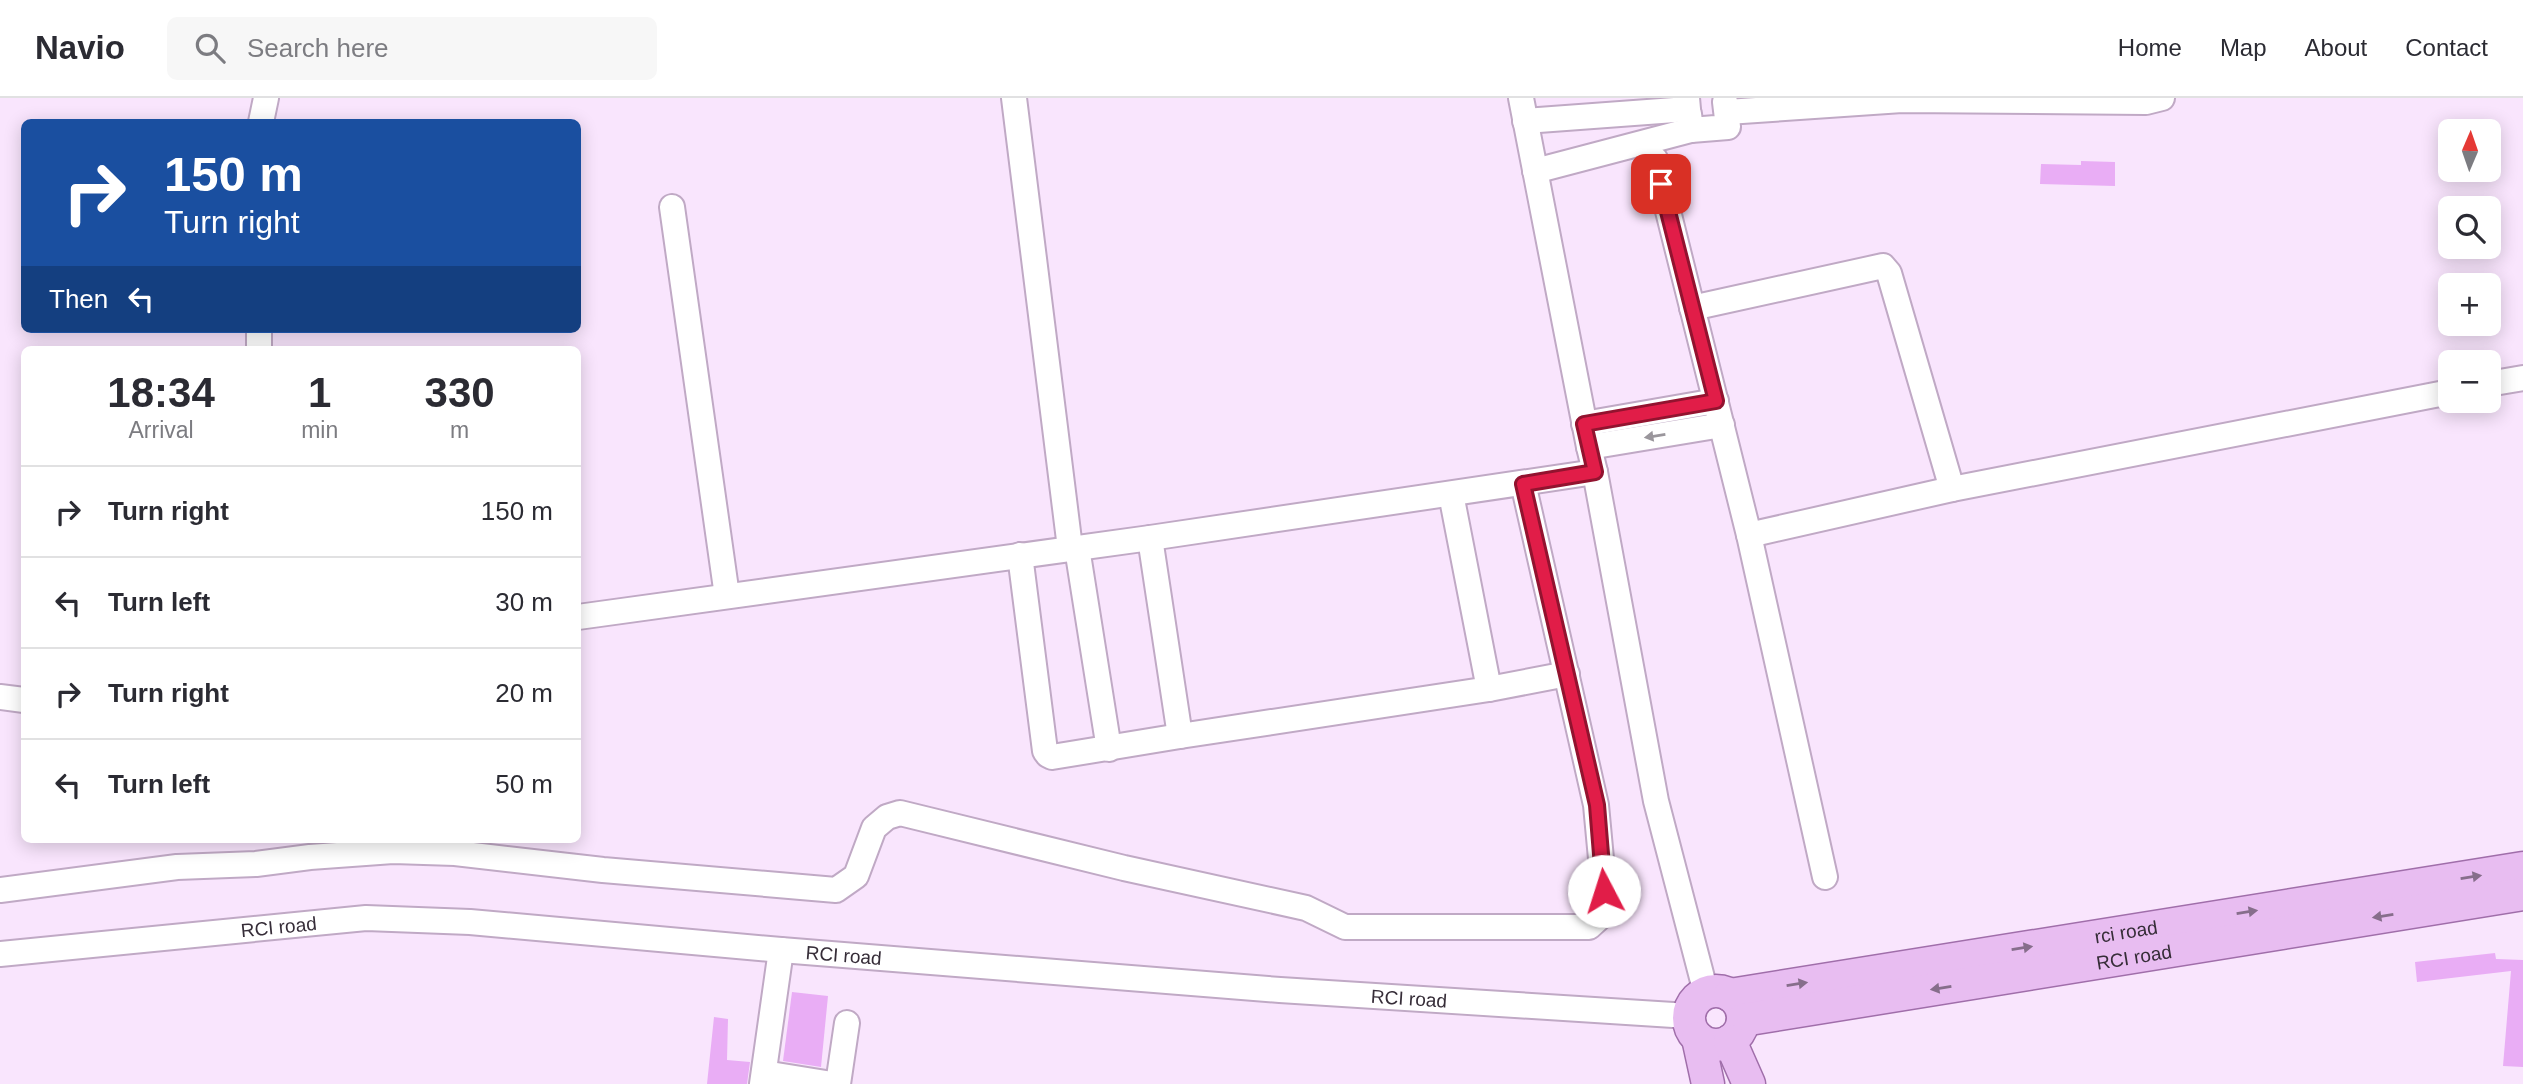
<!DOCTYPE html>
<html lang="en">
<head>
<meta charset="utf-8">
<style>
  body { margin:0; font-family:Arial,sans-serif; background:#f7f7f7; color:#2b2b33; height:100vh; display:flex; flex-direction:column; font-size:26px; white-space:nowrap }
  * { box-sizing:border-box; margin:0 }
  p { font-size:23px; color:#7c7c81 }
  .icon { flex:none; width:38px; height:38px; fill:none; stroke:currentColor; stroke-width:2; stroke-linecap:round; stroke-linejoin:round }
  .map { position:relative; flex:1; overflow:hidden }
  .drawer { position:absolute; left:21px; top:248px; width:560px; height:497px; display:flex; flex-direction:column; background:#fff; border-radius:10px; box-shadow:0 4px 18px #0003 }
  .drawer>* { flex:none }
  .guide { position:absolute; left:21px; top:21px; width:560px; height:214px; border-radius:10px; box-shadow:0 4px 18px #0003; background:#1a4fa0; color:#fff; overflow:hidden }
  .needle { width:46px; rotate:2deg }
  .tools { position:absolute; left:2438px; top:21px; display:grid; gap:14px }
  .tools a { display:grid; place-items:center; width:63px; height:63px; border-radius:10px; background:#fff; box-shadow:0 4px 18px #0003; font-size:35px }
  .pin { position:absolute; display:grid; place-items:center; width:60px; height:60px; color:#fff; margin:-30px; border-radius:14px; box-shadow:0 4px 10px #0006 }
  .me { position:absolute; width:77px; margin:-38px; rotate:355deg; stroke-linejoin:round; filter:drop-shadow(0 0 5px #0008) }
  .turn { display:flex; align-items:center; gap:24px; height:147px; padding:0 28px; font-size:32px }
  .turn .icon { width:91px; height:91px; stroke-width:2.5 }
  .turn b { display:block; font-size:49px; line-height:60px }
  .then { display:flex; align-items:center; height:66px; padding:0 28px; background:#0003; gap:14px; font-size:26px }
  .eta { display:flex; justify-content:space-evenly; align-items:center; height:119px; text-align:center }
  .eta b { font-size:42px; font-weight:700; line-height:49px }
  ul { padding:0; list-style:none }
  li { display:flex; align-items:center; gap:21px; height:91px; padding:0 28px; border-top:2px solid #e1e1e2 }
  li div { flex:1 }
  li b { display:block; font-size:26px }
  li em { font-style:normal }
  header { display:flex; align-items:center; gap:42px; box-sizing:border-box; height:98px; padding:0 35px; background:#fff; border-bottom:2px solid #e1e1e2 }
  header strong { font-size:33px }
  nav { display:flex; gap:38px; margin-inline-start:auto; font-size:24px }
  .search { width:490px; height:63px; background:#f7f7f7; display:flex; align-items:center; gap:18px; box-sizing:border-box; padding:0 24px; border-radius:10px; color:#7c7c81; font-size:26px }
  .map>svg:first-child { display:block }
  .building { fill:#e9adf5 }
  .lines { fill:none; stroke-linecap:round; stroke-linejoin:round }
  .minor-casing { stroke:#c0a9c5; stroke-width:28 }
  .major-casing { stroke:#a06eaa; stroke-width:35 }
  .minor { stroke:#fff; stroke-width:24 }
  .major { stroke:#e8bdf1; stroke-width:32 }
  .oneway { fill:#9a969c }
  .oneway2 { fill:#866e8b }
  .route-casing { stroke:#92132f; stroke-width:18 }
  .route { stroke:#e11d48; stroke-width:12 }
  .labels { text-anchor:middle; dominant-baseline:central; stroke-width:5; stroke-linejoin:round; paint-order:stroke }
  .street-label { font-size:19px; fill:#362d38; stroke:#f9e5fd }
</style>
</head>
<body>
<header>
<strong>Navio</strong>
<div class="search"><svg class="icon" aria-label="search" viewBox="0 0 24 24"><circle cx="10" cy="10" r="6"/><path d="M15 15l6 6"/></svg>Search here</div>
<nav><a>Home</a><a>Map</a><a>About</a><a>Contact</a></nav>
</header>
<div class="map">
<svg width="2523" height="986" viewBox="0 0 2523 986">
  <rect width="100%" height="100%" fill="#f9e5fd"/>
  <g class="building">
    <path d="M2081,63L2115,64V88L2040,86L2041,66L2081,67Z"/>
    <path d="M2495,855L2496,861L2523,862V969L2503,968L2511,873L2417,884L2415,864Z"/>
    <path d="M792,894L828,898L821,969L783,963Z"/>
    <path d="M714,919L728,921L727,962L750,964L747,986H707Z"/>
  </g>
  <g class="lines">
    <g class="minor-casing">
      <g id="minor">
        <path d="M1014,0L1070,450"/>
        <path d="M1521,0L1589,349L1595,374L1656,703L1706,895"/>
        <path d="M1727,14L1902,2L2146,4L2162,0"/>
        <path d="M1689,16L1691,32L1728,29L1725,4"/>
        <path d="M1525,23L1688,11L1687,0"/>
        <path d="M261,24L266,0"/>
        <path d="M1655,61L1749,437L1952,391L2450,294"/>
        <path d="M1535,73L1691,32"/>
        <path d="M672,109L727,498"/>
        <path d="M1692,210L1883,168L1889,175L1952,391"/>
        <path d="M259,231V252"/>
        <path d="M2488,286L2523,280"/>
        <path d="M1584,326L1716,303"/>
        <path d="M1589,349L1722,327"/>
        <path d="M1749,437L1825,779"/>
        <path d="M1150,440L1180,638L1489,591L1451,396"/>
        <path d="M1077,450L1109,651"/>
        <path d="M1020,457L1045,653L1048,657L1052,659L1180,638"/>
        <path d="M578,519L1150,440L1595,374"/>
        <path d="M1489,591L1567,576"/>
        <path d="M0,599L24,602"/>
        <path d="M0,792L177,769L256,766L310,759L393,753L455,755L603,772L836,792L856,778L874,730L887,719L900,715L1124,770L1306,810L1345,829H1589L1600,819L1604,793L1596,707L1523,385"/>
        <path id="s1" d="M0,856L366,820L470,824L781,852L1280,892L1689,918"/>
        <path d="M764,975L832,986"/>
        <path d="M762,986L781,852"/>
        <path d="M838,986L847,925"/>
      </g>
    </g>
    <g class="major-casing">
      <g id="major">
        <circle cx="1716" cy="920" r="27"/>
        <path id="s2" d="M1730,897L2523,770"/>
        <path id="s3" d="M1743,922L2523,796"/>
        <path d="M1698,940L1708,986"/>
        <path d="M1730,943L1749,986"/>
      </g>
    </g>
    <use href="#minor" class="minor"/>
    <use href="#major" class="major"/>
  </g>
  <defs><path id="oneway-solid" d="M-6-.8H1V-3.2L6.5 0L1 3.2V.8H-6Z" transform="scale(1.75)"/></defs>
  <use class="oneway" href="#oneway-solid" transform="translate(1655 338) rotate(171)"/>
  <g class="oneway2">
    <use href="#oneway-solid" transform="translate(2471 779) rotate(-9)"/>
    <use href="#oneway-solid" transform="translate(2247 814) rotate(-9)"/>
    <use href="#oneway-solid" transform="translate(2383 818) rotate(171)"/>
    <use href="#oneway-solid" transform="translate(2022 850) rotate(-9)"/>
    <use href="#oneway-solid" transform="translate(1797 886) rotate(-9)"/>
    <use href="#oneway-solid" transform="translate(1941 890) rotate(171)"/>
  </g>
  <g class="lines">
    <g class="route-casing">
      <path id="route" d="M1604,793L1597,707L1523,386L1595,374L1584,326L1716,303L1661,86"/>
    </g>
    <use href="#route" class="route"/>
  </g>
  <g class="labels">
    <g class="street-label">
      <text stroke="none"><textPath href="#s1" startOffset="280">RCI road</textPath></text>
      <text stroke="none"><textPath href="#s2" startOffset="401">rci road</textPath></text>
      <text stroke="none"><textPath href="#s1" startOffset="847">RCI road</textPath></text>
      <text stroke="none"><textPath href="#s3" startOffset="396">RCI road</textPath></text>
      <text stroke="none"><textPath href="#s1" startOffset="1414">RCI road</textPath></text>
    </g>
  </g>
</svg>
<div class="tools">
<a><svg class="needle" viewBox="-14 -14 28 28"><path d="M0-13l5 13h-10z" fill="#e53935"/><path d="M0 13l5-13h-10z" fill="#7c7c81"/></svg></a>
<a><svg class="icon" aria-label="search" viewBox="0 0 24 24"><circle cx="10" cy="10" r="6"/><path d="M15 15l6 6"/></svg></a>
<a>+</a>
<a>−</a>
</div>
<div class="pin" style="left:1661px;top:86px;background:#d93025"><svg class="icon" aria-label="arrive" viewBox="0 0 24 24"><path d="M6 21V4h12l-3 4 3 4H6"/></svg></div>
<svg class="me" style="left:1604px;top:793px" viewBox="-20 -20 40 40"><circle r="19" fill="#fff"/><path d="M0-13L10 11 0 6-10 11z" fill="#e11d48"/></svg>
<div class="guide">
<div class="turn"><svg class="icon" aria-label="right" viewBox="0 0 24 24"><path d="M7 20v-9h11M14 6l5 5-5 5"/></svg><div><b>150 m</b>Turn right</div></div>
<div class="then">Then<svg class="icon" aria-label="left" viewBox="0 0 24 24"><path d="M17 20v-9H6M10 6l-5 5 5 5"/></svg></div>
</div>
<section class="drawer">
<div class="eta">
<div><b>18:34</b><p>Arrival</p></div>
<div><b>1</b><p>min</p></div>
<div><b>330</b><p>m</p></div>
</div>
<ul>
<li><svg class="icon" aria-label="right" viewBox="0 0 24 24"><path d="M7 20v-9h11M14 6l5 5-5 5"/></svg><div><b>Turn right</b></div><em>150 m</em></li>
<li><svg class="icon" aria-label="left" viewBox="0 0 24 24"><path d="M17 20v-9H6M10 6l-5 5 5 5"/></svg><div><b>Turn left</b></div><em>30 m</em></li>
<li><svg class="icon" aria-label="right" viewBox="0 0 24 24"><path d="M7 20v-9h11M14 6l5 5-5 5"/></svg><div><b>Turn right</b></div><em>20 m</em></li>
<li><svg class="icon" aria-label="left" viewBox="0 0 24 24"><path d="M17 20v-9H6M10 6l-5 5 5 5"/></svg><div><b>Turn left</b></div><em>50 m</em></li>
</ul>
</section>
</div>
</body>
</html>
